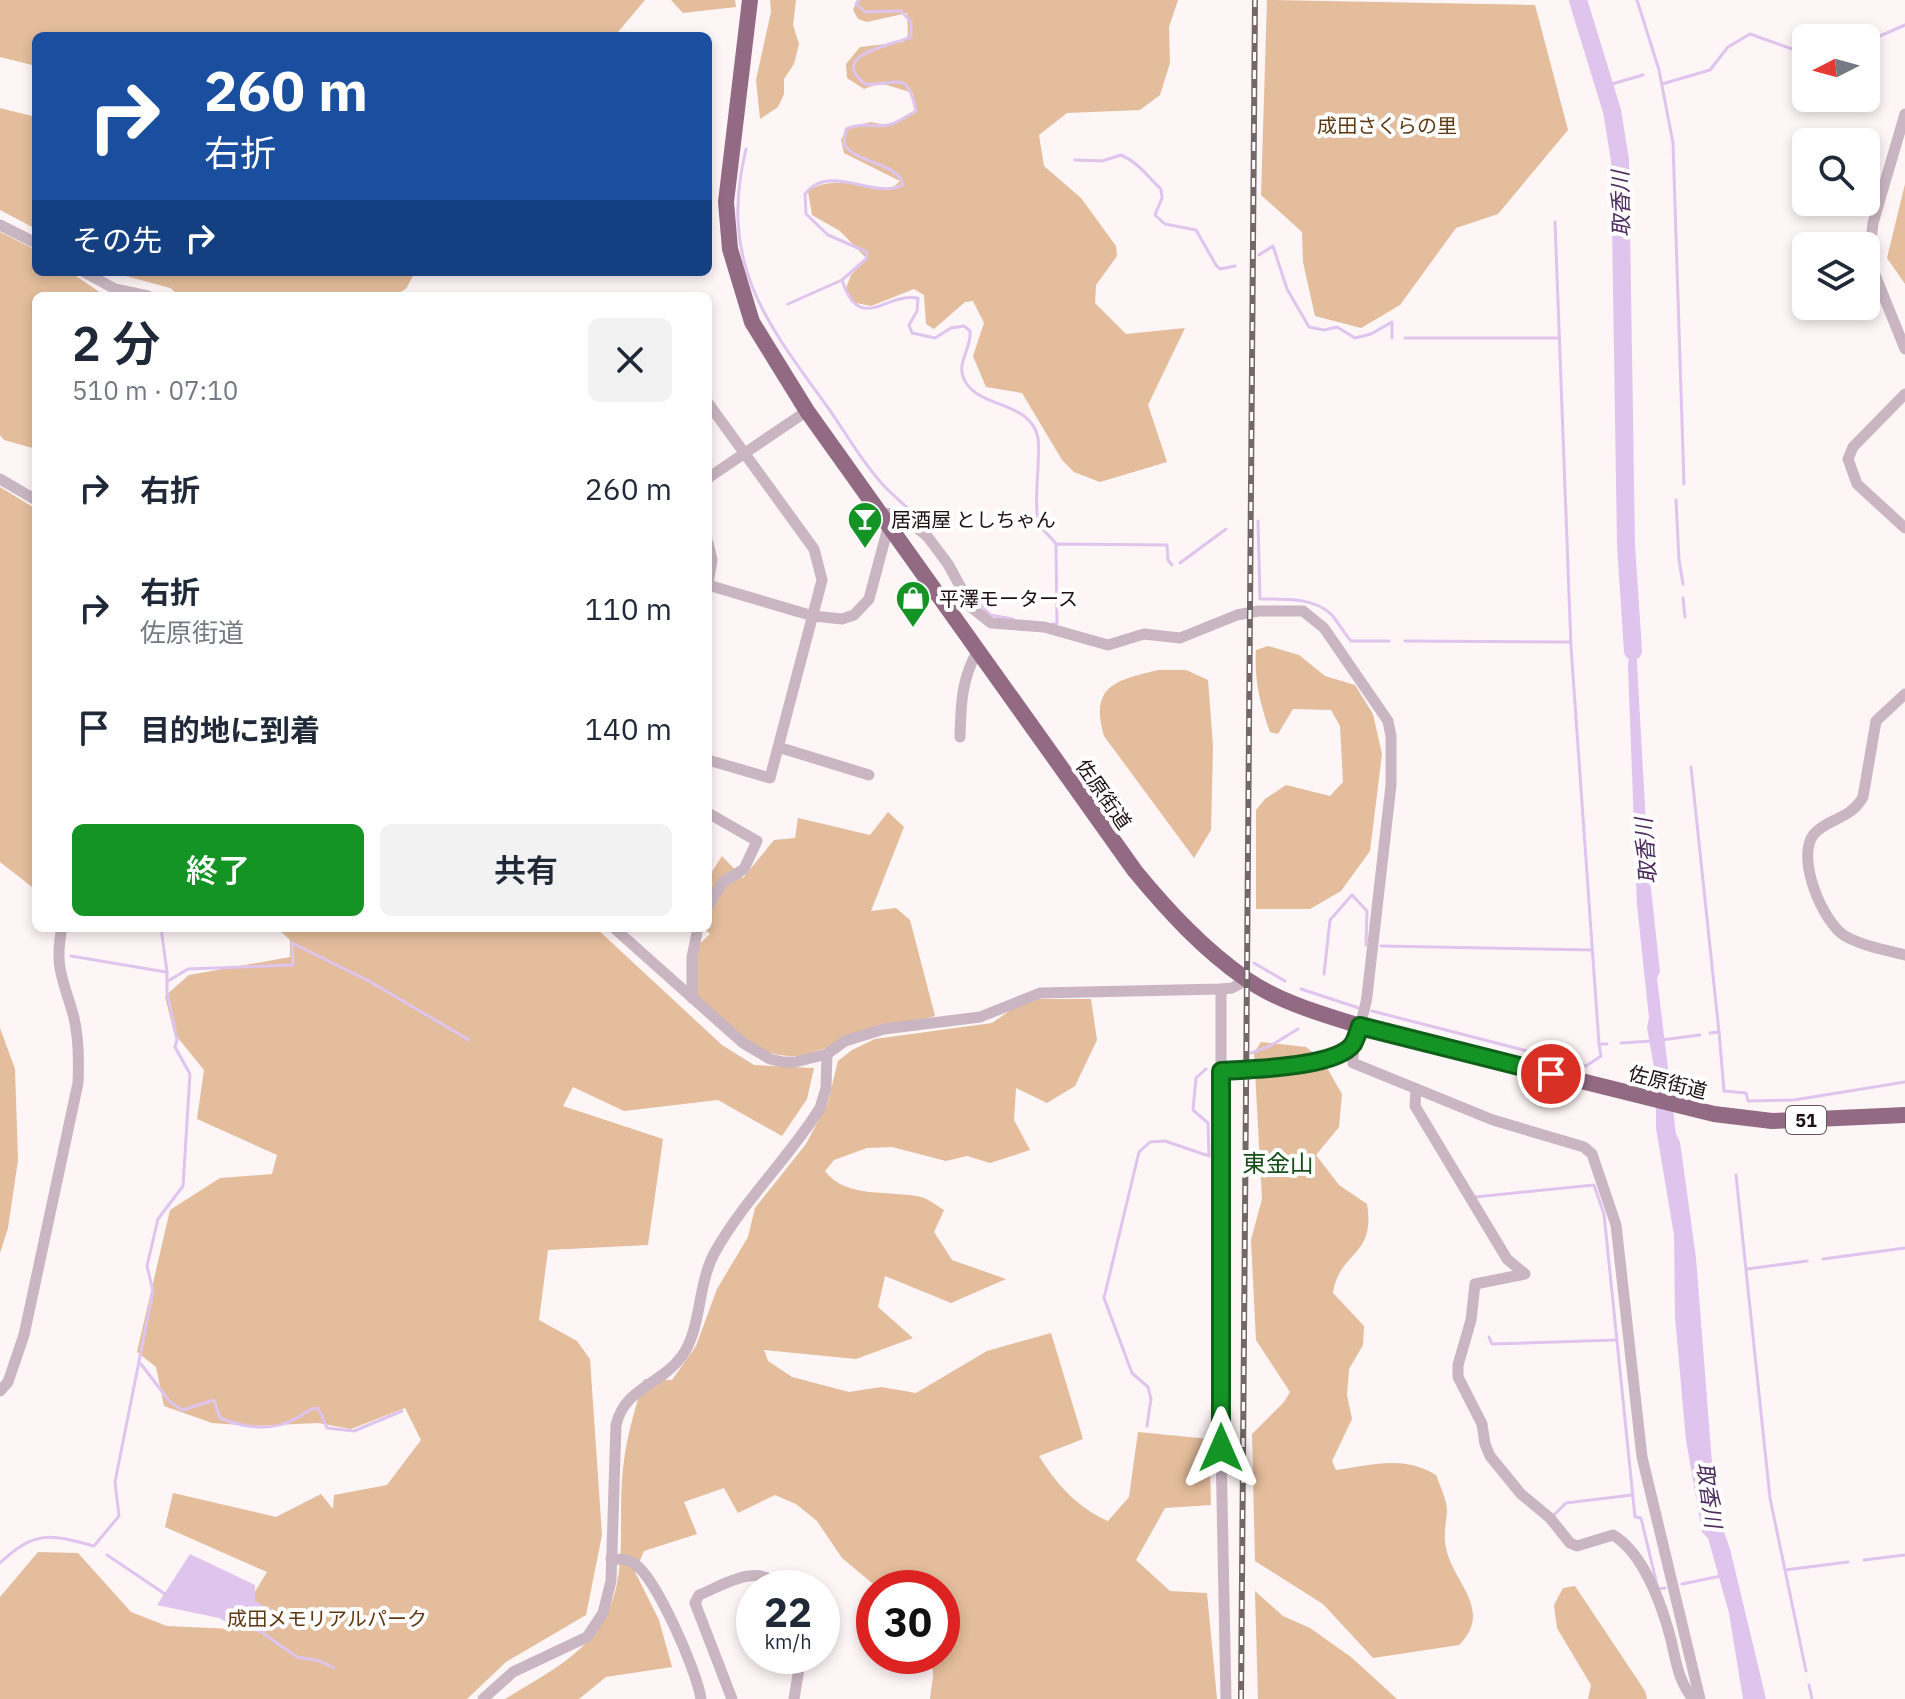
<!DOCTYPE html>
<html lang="ja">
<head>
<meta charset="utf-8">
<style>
  body { margin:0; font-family:"IBM Plex Sans","Noto Sans JP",sans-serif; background:#f2f2f3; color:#1f2937; height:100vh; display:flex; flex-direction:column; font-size:30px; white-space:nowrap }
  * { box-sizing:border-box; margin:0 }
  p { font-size:26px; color:#747a83 }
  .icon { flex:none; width:44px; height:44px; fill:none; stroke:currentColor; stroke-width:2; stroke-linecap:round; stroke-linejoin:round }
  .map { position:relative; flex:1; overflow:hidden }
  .details { position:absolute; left:32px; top:292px; width:680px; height:640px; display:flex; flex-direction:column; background:#fff; border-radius:12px; box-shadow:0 4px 12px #0003 }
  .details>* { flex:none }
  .banner { position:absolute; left:32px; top:32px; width:680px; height:244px; border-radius:12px; box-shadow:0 4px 12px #0003; background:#1a4fa0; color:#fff; overflow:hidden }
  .needle { width:52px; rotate:264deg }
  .controls { position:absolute; left:1792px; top:24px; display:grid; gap:16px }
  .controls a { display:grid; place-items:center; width:88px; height:88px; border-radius:12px; background:#fff; box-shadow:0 4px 12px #0003; font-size:40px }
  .speed { position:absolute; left:736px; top:1570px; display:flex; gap:16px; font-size:40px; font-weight:700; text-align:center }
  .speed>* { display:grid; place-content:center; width:104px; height:104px; border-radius:50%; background:#fff; box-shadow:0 4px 12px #0003; line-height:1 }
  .speed small { font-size:20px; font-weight:400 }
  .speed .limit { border:12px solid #d22; background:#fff; color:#111 }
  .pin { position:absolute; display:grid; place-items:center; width:68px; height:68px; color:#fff; margin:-34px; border:4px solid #fff; border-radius:50%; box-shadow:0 2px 8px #0007 }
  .me { position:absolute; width:88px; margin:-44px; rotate:0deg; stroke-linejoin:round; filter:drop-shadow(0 0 6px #0008) }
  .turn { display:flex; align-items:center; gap:28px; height:168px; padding:0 40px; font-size:36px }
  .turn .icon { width:104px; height:104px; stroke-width:2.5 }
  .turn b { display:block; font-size:56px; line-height:68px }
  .then { display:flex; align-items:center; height:76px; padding:0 40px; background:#0003; gap:16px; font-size:30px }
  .round { display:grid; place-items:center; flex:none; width:84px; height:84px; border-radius:12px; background:#f2f2f3 }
  .head { display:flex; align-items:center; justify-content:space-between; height:136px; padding:0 40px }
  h1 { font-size:48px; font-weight:600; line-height:60px }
  .button { display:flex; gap:16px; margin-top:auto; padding:16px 40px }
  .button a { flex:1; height:92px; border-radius:12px; background:#159426; color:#fff; font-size:32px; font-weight:600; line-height:92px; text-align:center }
  .button a+a { background:#f2f2f3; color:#1f2937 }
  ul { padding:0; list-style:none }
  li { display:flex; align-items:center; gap:24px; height:120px; padding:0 40px }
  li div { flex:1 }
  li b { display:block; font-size:30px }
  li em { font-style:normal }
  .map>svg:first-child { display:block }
  .green { fill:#e3bd9c }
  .water { fill:#dfc4ee }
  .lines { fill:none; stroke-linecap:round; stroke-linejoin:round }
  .stream { stroke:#dfc4ee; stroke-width:3 }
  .river { stroke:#dfc4ee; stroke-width:18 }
  .minor { stroke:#cab6c2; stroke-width:11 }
  .highway { stroke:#936a84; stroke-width:16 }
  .rail-casing { stroke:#736769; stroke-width:6 }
  .rail { stroke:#fff; stroke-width:3; stroke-dasharray:9; stroke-linecap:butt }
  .route-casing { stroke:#0e6019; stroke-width:20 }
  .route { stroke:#159426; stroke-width:14 }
  .labels { text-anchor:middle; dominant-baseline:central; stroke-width:8; stroke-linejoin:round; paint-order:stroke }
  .shield { fill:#fff; stroke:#62585a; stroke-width:2 }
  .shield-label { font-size:18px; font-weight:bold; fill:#1e1013 }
  .park-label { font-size:20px; fill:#5e3810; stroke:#fff }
  .poi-label { font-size:20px; fill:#1e1013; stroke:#fff; text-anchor:start }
  .street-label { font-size:20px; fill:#1e1013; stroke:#fff }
  .water-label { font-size:22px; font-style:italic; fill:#4e2c5f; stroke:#fff }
  .quarter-label { font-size:24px; fill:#164d19; stroke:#fff }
</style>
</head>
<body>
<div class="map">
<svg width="1905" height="1699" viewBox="0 0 1905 1699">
  <rect width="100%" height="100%" fill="#fef5f6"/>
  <g class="green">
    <path d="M0,0H645L618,32L619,36H36V66L0,57Z"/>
    <path d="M671,0H735L736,7L683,13Z"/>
    <path d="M770,0H796L793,25L799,44L794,64L784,79V94L778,107L760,119L756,80L771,12Z"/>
    <path d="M857,0H1178L1169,27L1170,63L1160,95L1140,110L1067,113L1039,135L1044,166L1081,198L1116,246L1117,256L1096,285L1095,303L1126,334L1185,328L1148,405L1167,462L1100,482L1074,472L1062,460L1022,393L986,387L973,356L984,323L973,301L965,302L934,329L926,324L924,295L914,289L871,306L851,302L846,288L851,275L867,259L840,231L812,215L808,191C831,175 864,187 890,190L900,181L844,153L841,140L847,128L871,122L890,126L915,112L913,93L880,83L864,89L847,78L846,64L860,47L903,42L908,35L907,13L867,22L858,19L853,10Z"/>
    <path d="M1267,0L1535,5L1568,130L1498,214L1456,228L1400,305L1361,328L1315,316L1303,262L1302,232L1261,195Z"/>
    <path d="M0,108L36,117V229L0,210Z"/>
    <path d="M1905,184V284L1887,258Z"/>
    <path d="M0,232L36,250V272H70L101,293L115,296H36V449L4,440L0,435Z"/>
    <path d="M111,272H415L406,289L393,296H180L170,288Z"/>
    <path d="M0,487L36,509V890L0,862Z"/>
    <path d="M1268,646L1299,655L1325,676L1355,685L1373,714L1382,754L1370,851L1341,891L1310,909H1256V810L1265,799L1286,785L1330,796L1343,782L1340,726L1331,710L1293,709L1278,734L1270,732C1260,704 1254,679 1256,650Z"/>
    <path d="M1158,670H1186L1208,680L1213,746L1211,830L1194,858L1104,736C1089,685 1117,680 1158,670Z"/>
    <path d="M888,812L904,827L871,911L896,908L910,920L935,1016L799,1056C750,1058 727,1026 695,994L694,949L710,934L704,928H708V878L722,856L743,878L774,840L795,838L798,818L870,835Z"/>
    <path d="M277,928H596L722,1045L754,1065L814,1068L807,1099L782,1136L718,1100L624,1111L573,1087L563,1106L663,1139L648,1245L548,1250L539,1320L577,1341L590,1359L602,1535L586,1615L506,1662L467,1699H0V1597L38,1552L78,1553L131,1612L167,1626L232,1629L267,1572L165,1527L173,1493L276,1517L321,1494L333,1509L334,1495L387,1485L421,1440L405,1408L351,1429L318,1423L254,1426L212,1423L164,1406L156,1367L137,1352L170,1210L220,1178L272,1174L277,1155L197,1119L204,1070L174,1033L165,996L189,975L290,957V940Z"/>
    <path d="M1039,999H1091L1097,1040L1075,1086L1047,1103L1016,1088L1014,1120L1030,1150L990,1163L967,1156L946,1161L892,1147L867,1148L834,1160L825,1171C845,1199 891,1190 921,1197C929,1199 937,1206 944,1210L934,1232L952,1260L1006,1279L951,1303L885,1276L878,1307L913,1338L856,1359L764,1350L768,1361L792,1377L849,1392L881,1387L916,1393L987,1351L1051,1333L1083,1439L1039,1456C1056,1484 1078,1508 1108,1521L1129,1497L1138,1432L1209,1439L1211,1505L1165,1508L1136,1560L1170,1591L1207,1593L1217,1699H930L933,1676L932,1656H942V1588H878L842,1558L817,1521L796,1504L775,1495L738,1513L724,1488L684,1502L697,1534L644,1551L635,1572L659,1620L672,1667L606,1677L579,1699H505C534,1681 566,1665 590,1639C631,1593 618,1536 622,1480C624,1445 634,1412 644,1379L672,1380L696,1346L717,1289L748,1237L755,1208L806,1144L828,1102L838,1061L852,1050L875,1039L992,1023L1015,1007Z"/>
    <path d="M0,1028L15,1069L18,1160L8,1228L0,1253Z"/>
    <path d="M1261,1042L1306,1047L1323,1061L1342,1094L1339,1127L1316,1155L1339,1185L1367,1204C1376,1257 1339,1251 1333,1293L1364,1326L1363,1345L1349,1369L1347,1395L1352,1419L1332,1461L1336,1470C1373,1465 1403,1455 1436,1475C1440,1486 1447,1500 1447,1511C1446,1524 1443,1535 1446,1548C1453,1583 1494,1610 1459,1645L1373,1658L1323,1604L1255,1561L1252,1434L1284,1402L1290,1392L1256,1340L1251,1240L1262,1199L1254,1053Z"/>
    <path d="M1575,1586L1645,1691L1647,1699H1588L1591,1685L1557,1628L1554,1605L1563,1588Z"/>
    <path d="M1255,1591L1283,1616L1310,1628L1351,1657L1397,1699H1258Z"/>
  </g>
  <g class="water">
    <path d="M1631,628L1636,646L1648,861L1660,972L1657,978L1676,1134L1680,1142L1696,1258L1712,1463L1711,1493L1730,1549L1766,1699H1743L1729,1613L1708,1538L1702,1532L1686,1440L1675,1317L1674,1235L1656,1128V1079L1647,1027L1649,1018L1637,905L1628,667Z"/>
    <path d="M190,1554L255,1585V1601L288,1618L283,1629L278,1628L273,1620L264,1634L231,1625L219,1618L157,1605Z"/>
  </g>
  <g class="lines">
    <g class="stream">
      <path d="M859,0L856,4L865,12L901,11L911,22V37C891,46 828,54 865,84C898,86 907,68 916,111C908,115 900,121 892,124C879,129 862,121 846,129L844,144C856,164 898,162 903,185C874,200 829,162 805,194L806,214L828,235L867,252L866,259L842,280C860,335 886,292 918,298L917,311L909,325L912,333L935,338L951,328L964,326L970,331C972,348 956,363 964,379C977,409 1031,400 1038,438C1041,459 1032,509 1040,525C1044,532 1052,538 1056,544"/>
      <path d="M1637,0L1659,70L1673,143L1684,484"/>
      <path d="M1866,42L1905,25"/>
      <path d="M1662,84L1710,70L1728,47L1750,34L1806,54"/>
      <path d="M1605,86L1643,75"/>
      <path d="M746,149C718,264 766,322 829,409C847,435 864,465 886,488C901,503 916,513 929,531"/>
      <path d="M1075,160L1102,161L1121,155C1138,162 1147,176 1161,189L1162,198L1155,215L1165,224L1196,230L1216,265L1220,269L1235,266"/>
      <path d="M1555,222L1571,647L1599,1044"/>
      <path d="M1259,255L1273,246L1287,289L1309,327L1324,330L1337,327L1355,338L1371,334L1392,322V338"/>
      <path d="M788,304L842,280"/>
      <path d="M1405,338H1559"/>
      <path d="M1676,500L1679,560L1683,584"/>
      <path d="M1258,521L1260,599C1283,599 1313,597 1331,614C1338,622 1344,633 1351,641H1389"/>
      <path d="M1180,563L1226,529"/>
      <path d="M968,590L990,615L1013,619"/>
      <path d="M1683,598L1685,617"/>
      <path d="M1052,624H1057L1056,544L1167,545L1168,560L1172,565"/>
      <path d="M1405,641L1569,642"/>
      <path d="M1691,767L1719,1032"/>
      <path d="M1381,946L1592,950"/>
      <path d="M71,956L166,972"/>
      <path d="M1254,963L1285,981"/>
      <path d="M1324,974L1330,920L1352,895L1367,911L1366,945"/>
      <path d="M168,981L188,969L293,965L292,943L369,981L469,1040"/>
      <path d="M1301,989L1359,1008"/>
      <path d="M1372,1011L1586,1066L1601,1056L1599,1044H1607"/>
      <path d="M1710,1033L1719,1032L1724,1091L1746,1093L1748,1101L1794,1100L1905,1082"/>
      <path d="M1661,1040L1700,1035"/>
      <path d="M1621,1043L1653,1041"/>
      <path d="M1251,1053L1270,1046L1298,1029"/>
      <path d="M1736,1175L1770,1498L1806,1671"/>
      <path d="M1475,1197L1594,1185L1604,1214L1635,1517L1641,1518L1658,1589L1665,1588"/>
      <path d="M1823,1259L1905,1248"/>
      <path d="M1747,1269L1807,1261"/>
      <path d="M1489,1337L1492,1344L1616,1340"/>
      <path d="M141,1364L170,1402L183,1410L214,1400L220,1418C245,1428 271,1432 295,1419C304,1415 308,1408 318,1408L327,1428L354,1431L402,1411"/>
      <path d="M1147,1426L1151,1399L1148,1387L1132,1373L1104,1298L1139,1152L1150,1142L1165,1141L1209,1156L1208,1123L1193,1110L1196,1078L1206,1069"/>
      <path d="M1553,1516L1566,1503L1632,1495"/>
      <path d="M107,1555L165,1594"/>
      <path d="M1864,1560L1905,1555"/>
      <path d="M0,1563C35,1530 50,1534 94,1546L119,1516L115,1482L153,1291L147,1266L158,1219L183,1186L190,1074L175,1047L177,1040L167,992V972L161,928"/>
      <path d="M1785,1570L1848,1562"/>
      <path d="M1682,1584L1721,1576"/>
      <path d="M264,1634L297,1657L320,1661L334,1668"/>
      <path d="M1809,1685L1812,1699"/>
    </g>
    <path class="river" d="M1578,0L1612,111L1620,160L1626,545L1633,651"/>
    <g class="minor">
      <path d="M1905,114L1873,223L1869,260L1905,349"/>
      <path d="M0,225L36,243"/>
      <path d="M84,272L115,289L148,296"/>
      <path d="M1905,394L1853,447L1848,459L1857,484L1905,528"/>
      <path d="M708,403L814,549L822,580L770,778L708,760"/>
      <path d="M708,478L807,411"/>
      <path d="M0,479L36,500"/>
      <path d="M881,513L901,515L927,536L948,564L972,608L991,623L1044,627L1108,645L1144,634L1180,638L1237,615L1258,611H1303L1324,628L1388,721L1391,736V785L1367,996C1364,1020 1352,1040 1353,1063L1493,1120L1584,1147L1592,1154L1616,1225L1642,1457L1700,1699"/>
      <path d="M708,543L712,560L708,584"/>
      <path d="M708,585L813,616L842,619L854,615L869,599L889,524"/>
      <path d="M1905,694L1876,721L1863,797C1850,820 1828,818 1814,834C1795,857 1823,923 1845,936C1863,946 1885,950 1905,955"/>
      <path d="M960,737C961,704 961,680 978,650"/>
      <path d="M778,747L869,775"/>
      <path d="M708,813L757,841L744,869L723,882L708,906"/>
      <path d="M614,928L743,1043L770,1059L783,1062H795L827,1054L845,1041L884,1029L980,1017L1040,993L1221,989L1232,988L1247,980"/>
      <path d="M1221,989V1448L1226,1699"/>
      <path d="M692,998V957L698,928"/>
      <path d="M1221,1071C1266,1067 1311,1069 1352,1046"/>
      <path d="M1416,1089L1415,1106L1507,1259L1525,1274L1475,1284L1471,1320L1458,1365V1377L1482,1424L1485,1444L1490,1456L1521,1494L1550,1518L1570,1543L1577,1546L1613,1535C1643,1553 1661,1603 1670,1636C1676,1659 1677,1679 1693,1699"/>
      <path d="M0,1391L8,1382L24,1335L78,1083C79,1061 79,1036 73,1014C63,979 54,966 62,928"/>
      <path d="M611,1559C621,1559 627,1559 635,1564C657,1580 697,1671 701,1699"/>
      <path d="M483,1699L513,1672L587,1637L603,1613L611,1581L616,1425C625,1387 661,1385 682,1356C702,1328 697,1284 715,1252C744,1200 789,1158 820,1108L826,1088L827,1054"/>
      <path d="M732,1699L695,1603L699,1595C724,1585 759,1561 780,1588"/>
      <path d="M794,1699L801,1656"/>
    </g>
    <path class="highway" d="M750,0L726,202L730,249L752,322L807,411L1135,871C1168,911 1203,949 1246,979C1279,1002 1322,1014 1360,1026L1714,1114L1772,1121L1905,1115"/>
    <g class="rail-casing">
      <path id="rail" d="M1241,1699L1255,0"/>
    </g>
    <use href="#rail" class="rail"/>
  </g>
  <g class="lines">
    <g class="route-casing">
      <path id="route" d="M1221,1448V1071C1249,1069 1336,1068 1353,1044C1356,1039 1358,1032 1360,1026L1551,1074"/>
    </g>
    <use href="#route" class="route"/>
  </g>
  <defs>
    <g id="bar-pin" transform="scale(1.8)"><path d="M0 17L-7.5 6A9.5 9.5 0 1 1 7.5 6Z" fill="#159426" stroke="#fff"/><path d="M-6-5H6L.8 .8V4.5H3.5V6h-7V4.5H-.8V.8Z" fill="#fff"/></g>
    <g id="shop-pin" transform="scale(1.8)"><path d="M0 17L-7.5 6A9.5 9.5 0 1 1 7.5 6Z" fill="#159426" stroke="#fff"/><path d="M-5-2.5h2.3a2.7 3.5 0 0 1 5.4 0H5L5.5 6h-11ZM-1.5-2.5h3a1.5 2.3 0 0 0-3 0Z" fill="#fff"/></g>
  </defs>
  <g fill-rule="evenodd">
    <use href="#bar-pin" x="865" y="519"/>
    <use href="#shop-pin" x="913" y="598"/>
  </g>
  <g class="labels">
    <rect class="shield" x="1786" y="1106" width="40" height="28" rx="6"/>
    <g class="shield-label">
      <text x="1806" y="1120">51</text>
    </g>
    <g class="park-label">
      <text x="1387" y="125">成田さくらの里</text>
      <text x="327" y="1618">成田メモリアルパーク</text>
    </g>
    <g class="poi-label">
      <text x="891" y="519">居酒屋 としちゃん</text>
      <text x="939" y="598">平澤モータース</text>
    </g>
    <g class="street-label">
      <text transform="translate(1104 794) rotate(55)">佐原街道</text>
      <text transform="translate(1668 1082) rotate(14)">佐原街道</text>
    </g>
    <g class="water-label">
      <text transform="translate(1620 204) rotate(-91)">取香川</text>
      <text transform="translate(1645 851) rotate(-94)">取香川</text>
      <text transform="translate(1710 1495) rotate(82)">取香川</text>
    </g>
    <g class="quarter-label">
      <text x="1278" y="1163">東金山</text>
    </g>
  </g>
</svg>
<div class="controls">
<a><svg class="needle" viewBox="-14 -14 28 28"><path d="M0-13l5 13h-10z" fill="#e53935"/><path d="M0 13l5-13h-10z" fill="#747a83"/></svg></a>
<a><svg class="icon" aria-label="search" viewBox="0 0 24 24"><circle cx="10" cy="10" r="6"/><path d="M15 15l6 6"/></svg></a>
<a><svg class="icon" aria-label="layers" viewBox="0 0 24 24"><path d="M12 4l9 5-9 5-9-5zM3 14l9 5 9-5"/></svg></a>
</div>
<div class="speed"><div>22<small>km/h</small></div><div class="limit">30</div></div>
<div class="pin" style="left:1551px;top:1074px;background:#d93025"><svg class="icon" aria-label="arrive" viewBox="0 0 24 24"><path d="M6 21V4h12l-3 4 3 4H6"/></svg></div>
<svg class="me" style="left:1221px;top:1448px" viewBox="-20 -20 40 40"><path d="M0-17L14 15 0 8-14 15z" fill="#159426" stroke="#fff" stroke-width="4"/></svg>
<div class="banner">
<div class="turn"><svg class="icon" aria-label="right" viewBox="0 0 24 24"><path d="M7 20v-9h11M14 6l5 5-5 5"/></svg><div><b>260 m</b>右折</div></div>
<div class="then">その先<svg class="icon" aria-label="right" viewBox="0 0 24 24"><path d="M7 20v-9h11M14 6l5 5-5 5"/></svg></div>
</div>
<section class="details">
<div class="head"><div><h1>2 分</h1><p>510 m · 07:10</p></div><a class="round"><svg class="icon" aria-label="close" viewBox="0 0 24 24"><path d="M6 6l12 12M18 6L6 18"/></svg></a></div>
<ul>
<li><svg class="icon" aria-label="right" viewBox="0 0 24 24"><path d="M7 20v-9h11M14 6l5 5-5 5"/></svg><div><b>右折</b></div><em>260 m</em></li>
<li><svg class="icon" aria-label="right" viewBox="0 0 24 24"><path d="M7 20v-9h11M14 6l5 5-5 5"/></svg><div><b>右折</b><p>佐原街道</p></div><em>110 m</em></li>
<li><svg class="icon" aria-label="arrive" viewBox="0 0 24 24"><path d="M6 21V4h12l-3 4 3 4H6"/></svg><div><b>目的地に到着</b></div><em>140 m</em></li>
</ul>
<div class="button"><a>終了</a><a>共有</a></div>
</section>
</div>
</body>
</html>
